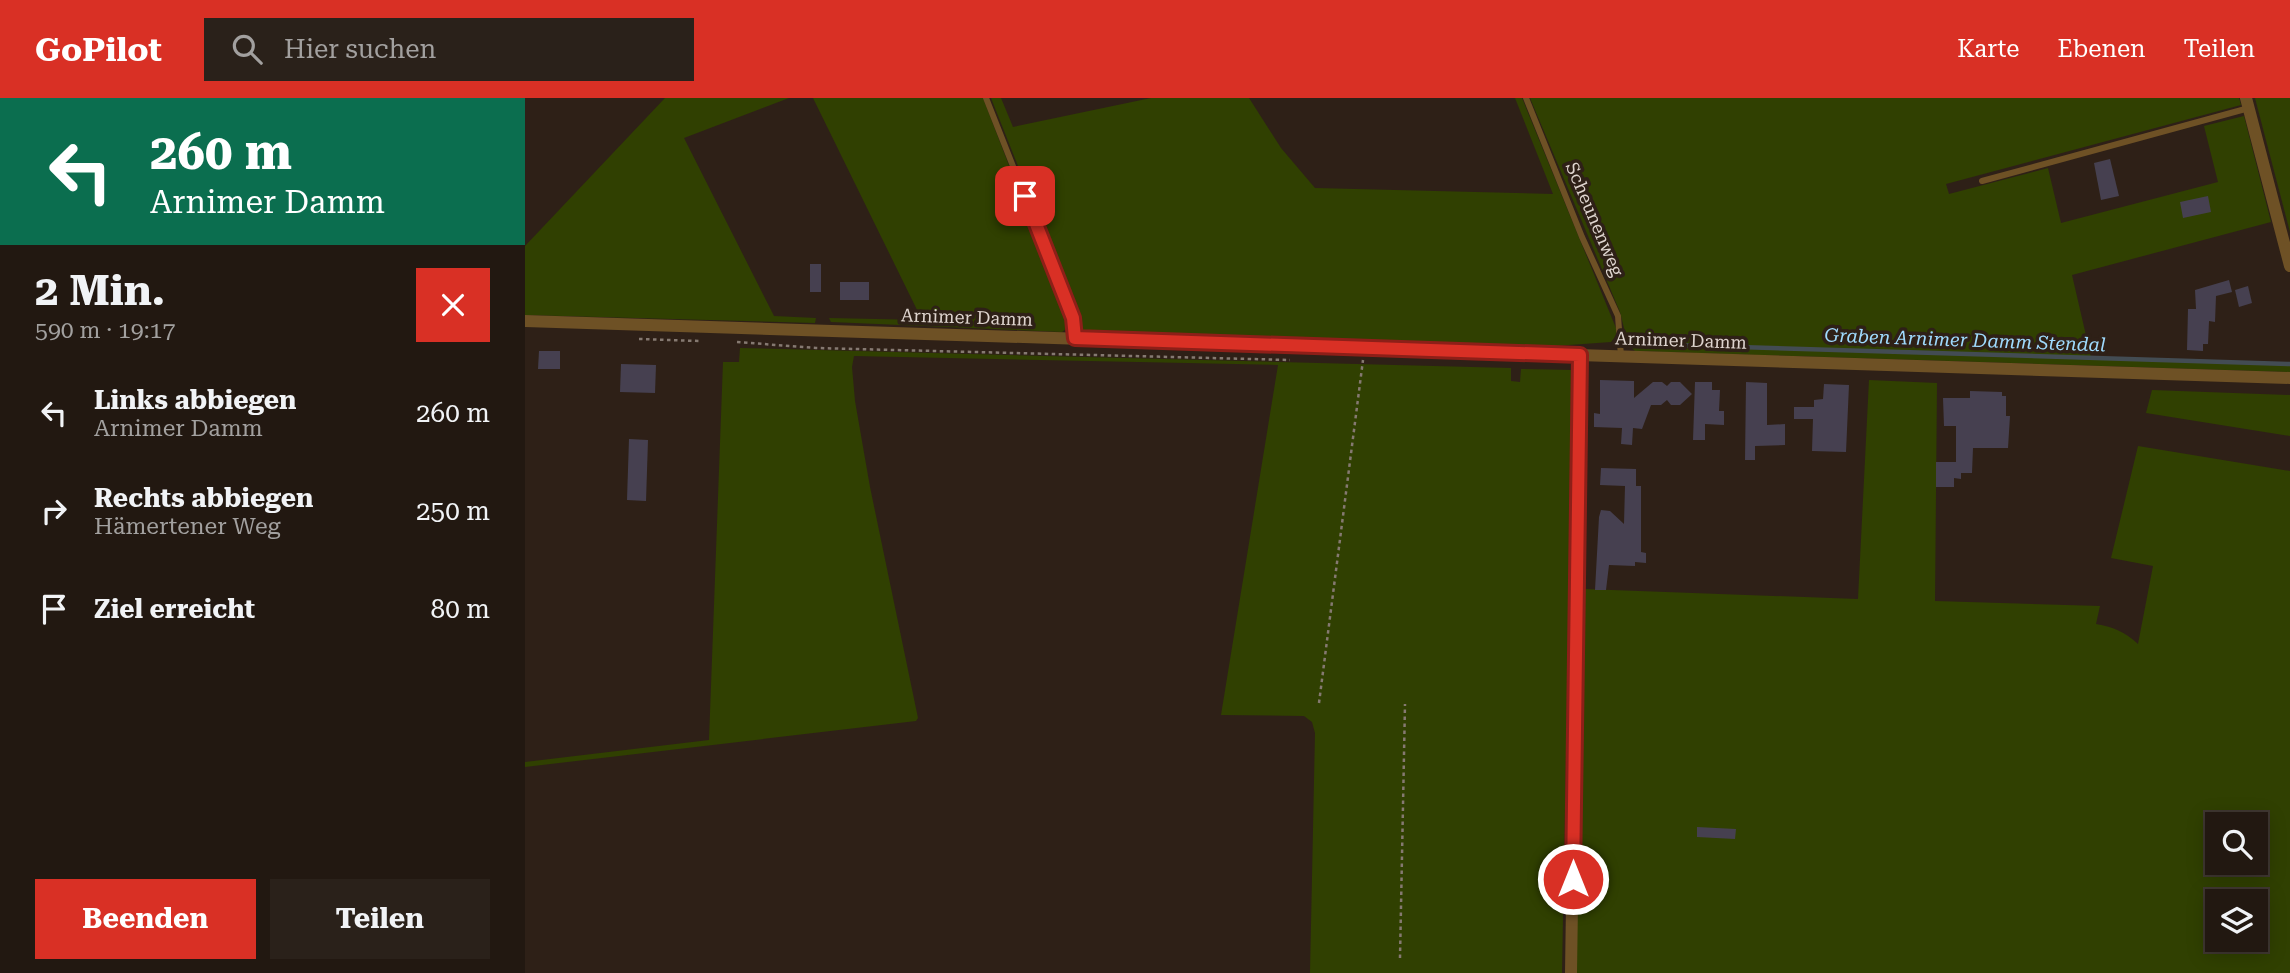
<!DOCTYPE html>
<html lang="de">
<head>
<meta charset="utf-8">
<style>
  body { margin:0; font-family:"Roboto Serif",serif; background:#2a211a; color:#f1f3f6; height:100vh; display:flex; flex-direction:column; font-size:26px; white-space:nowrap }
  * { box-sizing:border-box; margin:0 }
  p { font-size:23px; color:#a2a09f }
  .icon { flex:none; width:38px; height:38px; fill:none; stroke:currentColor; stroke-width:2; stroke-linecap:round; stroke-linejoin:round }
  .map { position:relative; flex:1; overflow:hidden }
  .details { display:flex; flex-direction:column; background:#221811; width:525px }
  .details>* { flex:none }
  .hud { background:#0b6e4f; color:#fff; overflow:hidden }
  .tools { position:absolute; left:1680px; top:714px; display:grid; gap:14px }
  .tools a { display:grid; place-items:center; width:63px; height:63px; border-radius:0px; background:#221811; box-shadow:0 4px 18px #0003,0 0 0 2px #3f3731; font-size:35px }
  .pin { position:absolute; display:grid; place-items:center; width:60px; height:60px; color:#fff; margin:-30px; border-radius:14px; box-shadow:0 4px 10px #0006 }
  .me { position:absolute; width:77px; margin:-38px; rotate:0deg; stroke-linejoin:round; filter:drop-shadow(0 0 5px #0008) }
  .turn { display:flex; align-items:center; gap:24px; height:147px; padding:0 35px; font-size:32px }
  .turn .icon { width:91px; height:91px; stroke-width:2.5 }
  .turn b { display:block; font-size:49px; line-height:60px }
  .round { display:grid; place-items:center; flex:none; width:74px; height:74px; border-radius:0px; background:#2a211a }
  .head { display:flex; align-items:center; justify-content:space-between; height:119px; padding:0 35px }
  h1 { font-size:42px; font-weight:700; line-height:52px }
  .action { display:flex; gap:14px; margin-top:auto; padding:14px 35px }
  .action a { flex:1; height:80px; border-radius:0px; background:#d93025; color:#fff; font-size:28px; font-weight:700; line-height:80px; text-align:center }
  .action a+a { background:#2a211a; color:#f1f3f6 }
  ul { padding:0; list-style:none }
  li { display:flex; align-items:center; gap:21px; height:98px; padding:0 35px }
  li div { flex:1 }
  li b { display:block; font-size:26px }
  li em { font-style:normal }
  header { display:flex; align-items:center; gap:42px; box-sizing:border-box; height:98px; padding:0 35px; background:#d93025; color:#fff }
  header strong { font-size:33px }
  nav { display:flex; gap:38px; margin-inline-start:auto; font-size:24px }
  .search { width:490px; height:63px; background:#2a211a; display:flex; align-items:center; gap:18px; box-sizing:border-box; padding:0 24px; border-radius:0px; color:#a2a09f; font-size:26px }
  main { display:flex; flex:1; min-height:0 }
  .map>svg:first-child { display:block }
  .green { fill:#304001; fill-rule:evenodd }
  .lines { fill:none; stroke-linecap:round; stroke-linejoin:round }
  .stream { stroke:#434c53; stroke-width:4.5 }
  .building { fill:#464050 }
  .path { stroke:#857971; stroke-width:2.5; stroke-dasharray:3.5 3.5; stroke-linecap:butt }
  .service { stroke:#6e5125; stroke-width:6 }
  .minor { stroke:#6e5125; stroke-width:12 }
  .route-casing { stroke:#8d1f18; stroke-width:18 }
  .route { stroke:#d93025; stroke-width:12 }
  .labels { text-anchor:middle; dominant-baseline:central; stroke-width:7; stroke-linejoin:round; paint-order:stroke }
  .street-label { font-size:18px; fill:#ded4ce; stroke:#2e2017 }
  .water-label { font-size:19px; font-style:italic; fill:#9fdafd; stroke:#2e2017 }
</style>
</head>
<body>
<header>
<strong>GoPilot</strong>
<div class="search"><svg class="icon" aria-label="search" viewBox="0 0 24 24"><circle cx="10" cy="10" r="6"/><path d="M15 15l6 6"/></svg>Hier suchen</div>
<nav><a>Karte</a><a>Ebenen</a><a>Teilen</a></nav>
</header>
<main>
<section class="details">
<div class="hud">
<div class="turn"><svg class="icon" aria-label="left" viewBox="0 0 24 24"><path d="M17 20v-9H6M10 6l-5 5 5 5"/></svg><div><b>260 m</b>Arnimer Damm</div></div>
</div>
<div class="head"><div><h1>2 Min.</h1><p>590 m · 19:17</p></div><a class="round" style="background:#d93025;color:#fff"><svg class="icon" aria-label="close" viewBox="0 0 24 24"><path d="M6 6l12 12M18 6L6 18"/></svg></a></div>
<ul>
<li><svg class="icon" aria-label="left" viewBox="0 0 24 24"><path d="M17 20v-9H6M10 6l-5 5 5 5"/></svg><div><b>Links abbiegen</b><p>Arnimer Damm</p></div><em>260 m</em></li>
<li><svg class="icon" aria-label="right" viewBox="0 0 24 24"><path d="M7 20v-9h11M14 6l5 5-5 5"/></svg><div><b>Rechts abbiegen</b><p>Hämertener Weg</p></div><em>250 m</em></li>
<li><svg class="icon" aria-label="arrive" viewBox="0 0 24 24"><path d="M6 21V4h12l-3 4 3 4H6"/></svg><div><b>Ziel erreicht</b></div><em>80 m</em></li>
</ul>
<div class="action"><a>Beenden</a><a>Teilen</a></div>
</section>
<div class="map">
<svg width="1765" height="875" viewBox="0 0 1765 875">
  <rect width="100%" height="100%" fill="#2e2017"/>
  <g class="green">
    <path d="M140,0H264L159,40L249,218L291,220L290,225L0,217V148Z"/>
    <path d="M288,0H458L543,221L541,231L537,234L306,224L304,220L397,222Z"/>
    <path d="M466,0H476L488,29L626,0H724L756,50L790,90L1028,96L990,0H997L1093,235L1086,244L1030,248L560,234C553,229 546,209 550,202L548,196L543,194Z"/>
    <path d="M1005,0H1714L1716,7L1421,86L1424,96L1523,70L1536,125L1693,84L1679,28L1719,18L1746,124L1547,177L1566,259L1765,265V274L1110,253L1103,246L1095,214Z"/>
    <path d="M1730,0H1765V134Z"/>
    <path d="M215,250L986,270V283L995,284L996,271L1048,272L1037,875H785L790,635L787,624L779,618L696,617L753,267L329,258L327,269L330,303L345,389L393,620L391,623L0,669V664L184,642L198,264H214Z"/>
    <path d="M1344,282L1412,285L1410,503L1575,508L1571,526C1589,529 1600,534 1613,546L1628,468L1586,460L1613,348L1765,373V875H1051L1052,709H1056L1060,491L1333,501ZM1692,726H1731V765H1692ZM1692,803H1731V842H1692Z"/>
    <path d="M1627,292L1765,297V338L1621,315Z"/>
  </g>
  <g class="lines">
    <path class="stream" d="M1115,246L1765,266"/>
  </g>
  <g class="building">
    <path d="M1585,61L1594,98L1576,102L1569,65Z"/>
    <path d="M1683,98L1686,114L1658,120L1655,104Z"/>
    <rect x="285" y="166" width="11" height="28"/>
    <path d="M1704,182L1707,194L1691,198L1690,224L1684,223L1683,246H1678V253L1662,252L1663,211H1671L1670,192Z"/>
    <rect x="315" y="184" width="29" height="18"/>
    <path d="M1723,188L1727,205L1714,209L1710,192Z"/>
    <path d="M14,253H35V271H13Z"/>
    <path d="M96,266L131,267L130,295L95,294Z"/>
    <path d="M1075,282L1109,283V300L1128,284H1137L1142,288L1146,284H1155L1167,296L1155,307H1146L1142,302L1136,307H1126L1117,331L1108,330L1107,347L1096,346L1097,330L1069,329V315L1075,316Z"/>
    <path d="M1170,284H1187V292H1195L1194,313H1199V327L1180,326V342H1168Z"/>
    <path d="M1221,284L1242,285V327L1260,326V347L1230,348V362H1220Z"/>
    <path d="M1299,286L1324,287L1321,354L1287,353L1288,321H1269V309H1289V302L1298,301Z"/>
    <path d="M1445,293L1477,294V298H1481V318H1485L1483,350H1448L1447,375H1436V381L1429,380V389H1411V364H1431V328H1419L1418,300H1445Z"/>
    <path d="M104,341L123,342L121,403L102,402Z"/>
    <path d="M1076,370L1111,371V388H1116V454L1121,455V465L1110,464V468L1084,467L1081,492H1070L1074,419L1076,412L1085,413L1099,426L1100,388L1075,387Z"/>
    <path d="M1172,729L1211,731L1210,741L1172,739Z"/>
  </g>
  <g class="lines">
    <g class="path">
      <path d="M114,241L174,243"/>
      <path d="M212,244L291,250L765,262"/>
      <path d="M794,605L838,262"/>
      <path d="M875,860L880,606"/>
    </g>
    <g class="service">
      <path d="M461,0L548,220L550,240"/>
      <path d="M1001,0L1057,139L1093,218L1096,258"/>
      <path d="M1457,83L1724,10"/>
    </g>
    <g class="minor">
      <path d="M1721,0L1765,168"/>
      <path d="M0,223L1765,280"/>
      <path d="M1046,875L1055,257"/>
    </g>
  </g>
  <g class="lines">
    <g class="route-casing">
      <path id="route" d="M500,98L548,220L550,240L1055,257L1048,781"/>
    </g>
    <use href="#route" class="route"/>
  </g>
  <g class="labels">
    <g class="street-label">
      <text transform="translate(1070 121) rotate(67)">Scheunenweg</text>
      <text transform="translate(442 219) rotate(2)">Arnimer Damm</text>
      <text transform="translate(1156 242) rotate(2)">Arnimer Damm</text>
    </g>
    <g class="water-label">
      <text transform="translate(1440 242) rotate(2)">Graben Arnimer Damm Stendal</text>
    </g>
  </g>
</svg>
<div class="tools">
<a><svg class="icon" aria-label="search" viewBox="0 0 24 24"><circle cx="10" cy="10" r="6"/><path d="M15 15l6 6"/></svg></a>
<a><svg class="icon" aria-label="layers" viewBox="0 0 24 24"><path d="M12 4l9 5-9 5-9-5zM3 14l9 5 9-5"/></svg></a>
</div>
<div class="pin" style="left:500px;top:98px;background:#d93025"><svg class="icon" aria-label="arrive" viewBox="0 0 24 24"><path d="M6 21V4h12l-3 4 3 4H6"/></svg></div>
<svg class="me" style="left:1048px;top:781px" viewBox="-20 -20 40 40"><circle r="17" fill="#d93025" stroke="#fff" stroke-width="3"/><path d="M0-11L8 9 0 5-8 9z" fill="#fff"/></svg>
</div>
</main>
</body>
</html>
